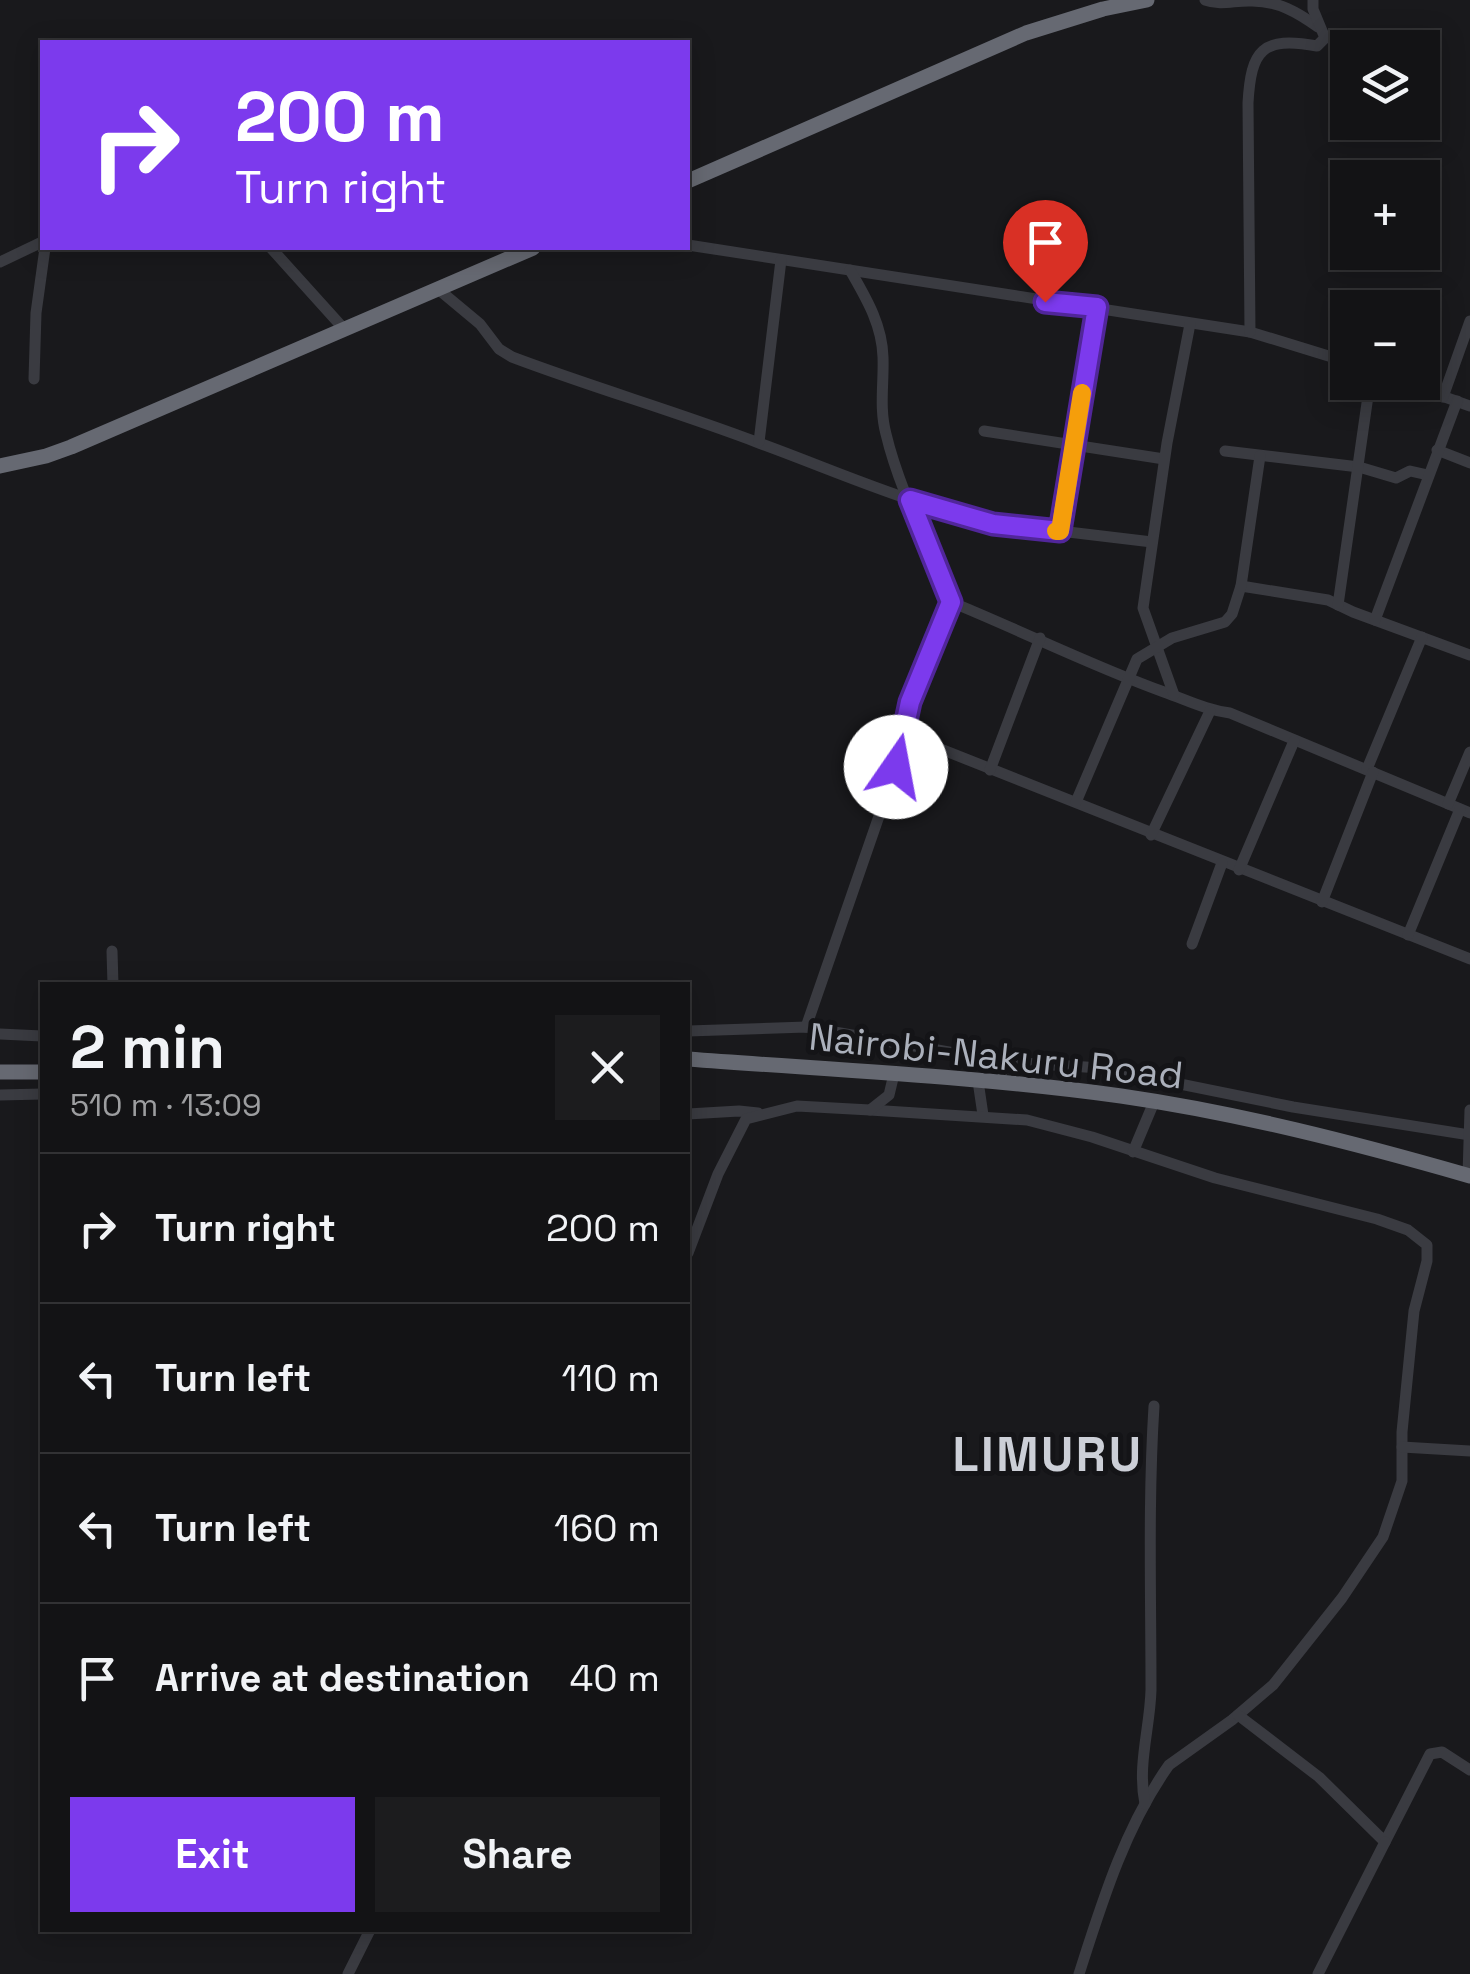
<!DOCTYPE html>
<html lang="en">
<head>
<meta charset="utf-8">
<style>
  body { margin:0; font-family:"Space Grotesk",sans-serif; background:#1c1c1e; color:#f1f3f6; height:100vh; display:flex; flex-direction:column; font-size:38px; white-space:nowrap }
  * { box-sizing:border-box; margin:0 }
  p { font-size:32px; color:#9d9ea0 }
  .icon { flex:none; width:55px; height:55px; fill:none; stroke:currentColor; stroke-width:2; stroke-linecap:round; stroke-linejoin:round }
  .map { position:relative; flex:1; overflow:hidden }
  .sheet { position:absolute; left:40px; top:982px; width:650px; height:950px; display:flex; flex-direction:column; background:#131315; border-radius:0px; box-shadow:0 5px 25px #0003,0 0 0 2px #323234 }
  .sheet>* { flex:none }
  .banner { position:absolute; left:40px; top:40px; width:650px; height:210px; border-radius:0px; box-shadow:0 5px 25px #0003,0 0 0 2px #323234; background:#7c3aed; color:#fff; overflow:hidden }
  .buttons { position:absolute; left:1330px; top:30px; display:grid; gap:20px }
  .buttons a { display:grid; place-items:center; width:110px; height:110px; border-radius:0px; background:#131315; box-shadow:0 5px 25px #0003,0 0 0 2px #323234; font-size:50px }
  .pin { position:absolute; display:grid; place-items:center; width:85px; height:85px; color:#fff; margin:-102px -42px; border-radius:50% 50% 50% 0; rotate:-45deg; box-shadow:0 0 10px #0007 }
  .pin .icon { rotate:45deg }
  .me { position:absolute; width:110px; margin:-55px; rotate:12deg; stroke-linejoin:round; filter:drop-shadow(0 0 8px #0008) }
  .turn { display:flex; align-items:center; gap:35px; height:210px; padding:0 30px; font-size:45px }
  .turn .icon { width:130px; height:130px; stroke-width:2.5 }
  .turn b { display:block; font-size:70px; line-height:85px }
  .round { display:grid; place-items:center; flex:none; width:105px; height:105px; border-radius:0px; background:#1c1c1e }
  .summary { display:flex; align-items:center; justify-content:space-between; height:170px; padding:0 30px }
  h1 { font-size:60px; font-weight:700; line-height:75px }
  .button { display:flex; gap:20px; margin-top:auto; padding:20px 30px }
  .button a { flex:1; height:115px; border-radius:0px; background:#7c3aed; color:#fff; font-size:40px; font-weight:700; line-height:115px; text-align:center }
  .button a+a { background:#1c1c1e; color:#f1f3f6 }
  ul { padding:0; list-style:none }
  li { display:flex; align-items:center; gap:30px; height:150px; padding:0 30px; border-top:2px solid #323234 }
  li div { flex:1 }
  li b { display:block; font-size:38px }
  li em { font-style:normal }
  .map>svg:first-child { display:block }
  .lines { fill:none; stroke-linecap:round; stroke-linejoin:round }
  .minor { stroke:#3a3b41; stroke-width:11 }
  .highway { stroke:#666972; stroke-width:15 }
  .route-casing { stroke:#51269a; stroke-width:25 }
  .route { stroke:#7c3aed; stroke-width:18 }
  .slow { stroke:#f59e0b; stroke-width:18 }
  .labels { text-anchor:middle; dominant-baseline:central; stroke-width:10; stroke-linejoin:round; paint-order:stroke }
  .street-label { font-size:38px; fill:#abb0bb; stroke:#141417 }
  .district-label { font-size:48px; font-weight:bold; letter-spacing:2.5px; fill:#cccfd7; stroke:#141417 }
</style>
</head>
<body>
<div class="map">
<svg width="1470" height="1974" viewBox="0 0 1470 1974">
  <rect width="100%" height="100%" fill="#19191c"/>
  <g class="lines">
    <g class="minor">
      <path d="M1205,0C1222,6 1235,0 1252,1C1278,1 1297,12 1318,27"/>
      <path d="M688,245L1250,332L1348,362"/>
      <path d="M271,248L344,329"/>
      <path d="M0,262L42,242"/>
      <path d="M438,289L480,324L499,349L512,357C594,388 678,412 759,443C858,479 954,526 1060,531L1097,307"/>
      <path d="M1250,332L1248,103C1251,50 1262,36 1317,46L1325,38L1313,9V0"/>
      <path d="M34,379L36,313L45,248"/>
      <path d="M1403,382L1470,406"/>
      <path d="M1443,397L1470,321"/>
      <path d="M984,431L1164,459"/>
      <path d="M759,442L781,260"/>
      <path d="M1437,450L1470,463"/>
      <path d="M1225,451L1359,467L1396,478L1410,471L1428,475"/>
      <path d="M1060,531L1152,542"/>
      <path d="M1241,586L1328,600L1353,612L1470,655"/>
      <path d="M951,602C1022,631 1092,666 1164,692C1187,700 1206,710 1230,713L1470,813"/>
      <path d="M1338,605L1370,382"/>
      <path d="M1375,620L1457,401"/>
      <path d="M1174,695L1143,608L1167,443L1190,324"/>
      <path d="M903,734L1470,959"/>
      <path d="M1367,769L1422,637"/>
      <path d="M990,770L1040,638"/>
      <path d="M1076,802L1137,659L1172,638L1225,622L1232,614L1241,586L1260,456"/>
      <path d="M1448,804L1470,752"/>
      <path d="M1151,835L1210,711"/>
      <path d="M1239,870L1294,741"/>
      <path d="M1322,902L1373,772"/>
      <path d="M1408,935L1460,809"/>
      <path d="M1192,944L1222,863"/>
      <path d="M112,951L113,985"/>
      <path d="M806,1027L896,767L909,701L951,602C930,549 899,489 886,434C879,408 884,383 883,357C882,324 866,298 850,270"/>
      <path d="M688,1031L806,1027L1006,1062"/>
      <path d="M0,1034L42,1036"/>
      <path d="M978,1081L983,1115"/>
      <path d="M998,1082L1006,1062L1101,1068L1293,1107L1470,1135"/>
      <path d="M0,1095L42,1094"/>
      <path d="M870,1110L1027,1120L1092,1137L1215,1178L1377,1219L1408,1230L1427,1245V1261L1414,1311L1402,1432V1481L1383,1537L1342,1598L1273,1685L1232,1720L1169,1765C1125,1827 1102,1902 1079,1974"/>
      <path d="M688,1114L739,1111L758,1113"/>
      <path d="M1133,1152L1154,1102"/>
      <path d="M1468,1175L1470,1110"/>
      <path d="M688,1253L718,1174L746,1119L797,1106L870,1110L889,1095L894,1074"/>
      <path d="M1402,1447L1470,1451"/>
      <path d="M1238,1715L1319,1777L1385,1842L1430,1754L1442,1752L1470,1770"/>
      <path d="M1145,1804C1137,1765 1150,1728 1151,1690C1151,1595 1148,1501 1154,1406"/>
      <path d="M348,1974L370,1930"/>
      <path d="M1318,1974L1385,1842"/>
    </g>
    <g class="highway">
      <path d="M688,181L1026,33L1103,9L1147,0"/>
      <path d="M0,466L46,456L71,447L533,248"/>
      <path d="M688,1059C832,1070 977,1076 1121,1096C1239,1113 1355,1143 1470,1176"/>
      <path d="M0,1072H42"/>
    </g>
  </g>
  <g class="lines">
    <g class="route-casing">
      <path id="route" d="M896,767L910,702L951,602L910,500L993,524L1060,531L1097,307L1045,302"/>
    </g>
    <use href="#route" class="route"/>
    <path class="slow" d="M1056,531H1060L1082,393"/>
  </g>
  <g class="labels">
    <g class="street-label">
      <text transform="translate(996 1056) rotate(6)">Nairobi-Nakuru Road</text>
    </g>
    <g class="district-label">
      <text x="1048" y="1454">LIMURU</text>
    </g>
  </g>
</svg>
<div class="buttons">
<a><svg class="icon" aria-label="layers" viewBox="0 0 24 24"><path d="M12 4l9 5-9 5-9-5zM3 14l9 5 9-5"/></svg></a>
<a>+</a>
<a>−</a>
</div>
<div class="pin" style="left:1045px;top:302px;background:#d93025"><svg class="icon" aria-label="arrive" viewBox="0 0 24 24"><path d="M6 21V4h12l-3 4 3 4H6"/></svg></div>
<svg class="me" style="left:896px;top:767px" viewBox="-20 -20 40 40"><circle r="19" fill="#fff"/><path d="M0-13L10 11 0 6-10 11z" fill="#7c3aed"/></svg>
<div class="banner">
<div class="turn"><svg class="icon" aria-label="right" viewBox="0 0 24 24"><path d="M7 20v-9h11M14 6l5 5-5 5"/></svg><div><b>200 m</b>Turn right</div></div>
</div>
<section class="sheet">
<div class="summary"><div><h1>2 min</h1><p>510 m · 13:09</p></div><a class="round"><svg class="icon" aria-label="close" viewBox="0 0 24 24"><path d="M6 6l12 12M18 6L6 18"/></svg></a></div>
<ul>
<li><svg class="icon" aria-label="right" viewBox="0 0 24 24"><path d="M7 20v-9h11M14 6l5 5-5 5"/></svg><div><b>Turn right</b></div><em>200 m</em></li>
<li><svg class="icon" aria-label="left" viewBox="0 0 24 24"><path d="M17 20v-9H6M10 6l-5 5 5 5"/></svg><div><b>Turn left</b></div><em>110 m</em></li>
<li><svg class="icon" aria-label="left" viewBox="0 0 24 24"><path d="M17 20v-9H6M10 6l-5 5 5 5"/></svg><div><b>Turn left</b></div><em>160 m</em></li>
<li><svg class="icon" aria-label="arrive" viewBox="0 0 24 24"><path d="M6 21V4h12l-3 4 3 4H6"/></svg><div><b>Arrive at destination</b></div><em>40 m</em></li>
</ul>
<div class="button"><a>Exit</a><a>Share</a></div>
</section>
</div>
</body>
</html>
